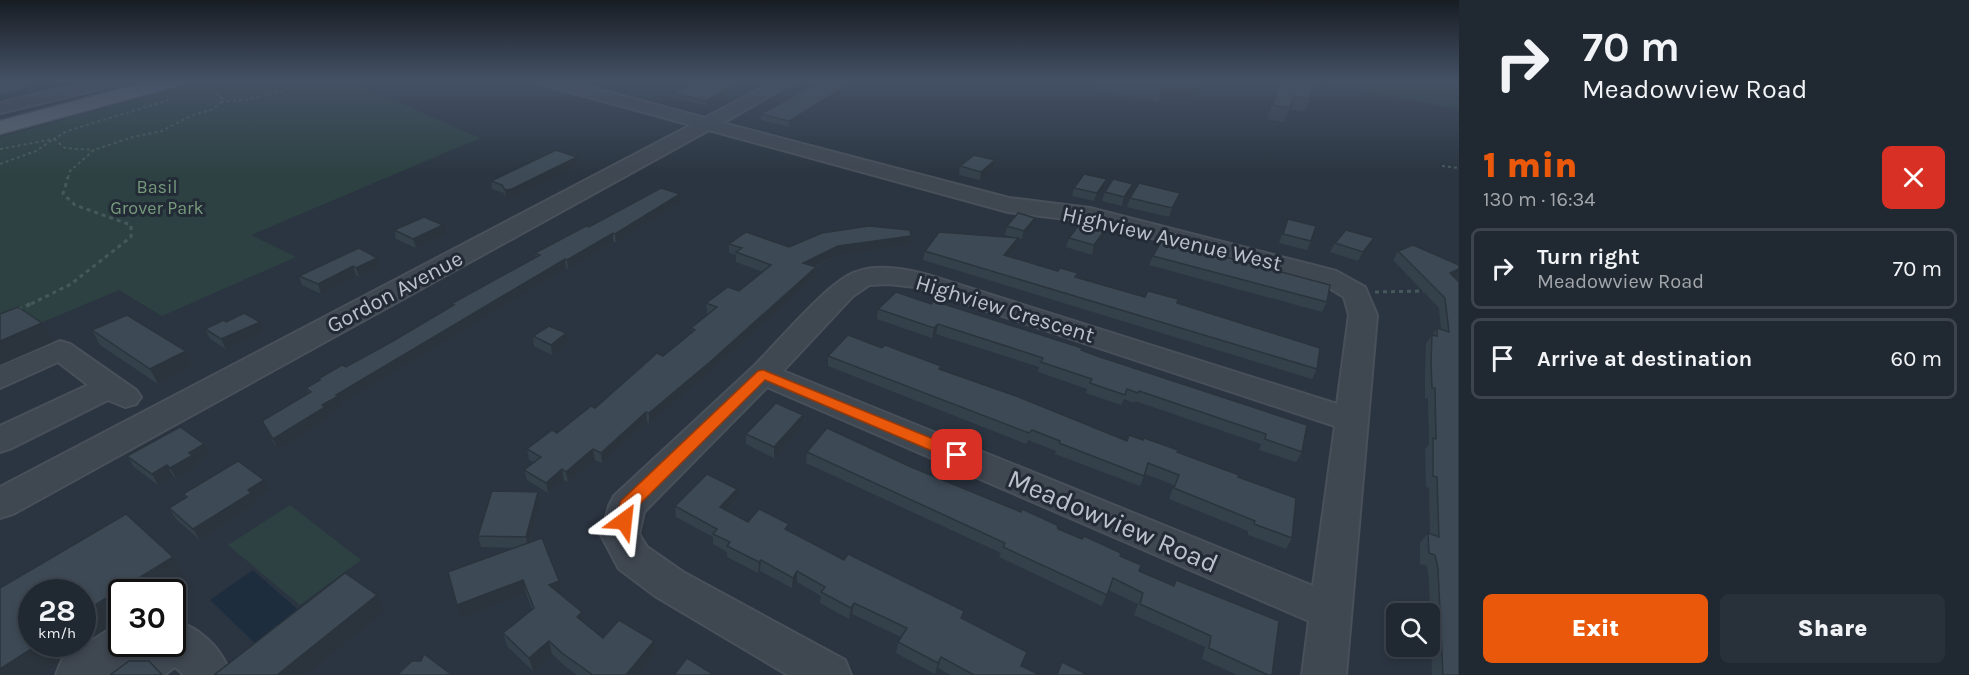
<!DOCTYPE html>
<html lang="en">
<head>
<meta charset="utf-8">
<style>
  body { margin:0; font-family:Karla,sans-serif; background:#283039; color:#f1f3f6; height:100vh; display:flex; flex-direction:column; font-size:22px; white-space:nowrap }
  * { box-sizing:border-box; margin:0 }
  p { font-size:20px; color:#a2a6ab }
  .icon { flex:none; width:33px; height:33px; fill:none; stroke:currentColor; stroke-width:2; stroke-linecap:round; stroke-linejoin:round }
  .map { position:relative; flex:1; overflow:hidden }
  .panel { display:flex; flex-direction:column; background:#202831; width:510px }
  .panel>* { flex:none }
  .top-card { background:#202831; color:#f1f3f6; overflow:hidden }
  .tools { position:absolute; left:1386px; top:603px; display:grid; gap:12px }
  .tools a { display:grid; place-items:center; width:54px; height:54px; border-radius:9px; background:#202831; box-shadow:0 3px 9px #0003,0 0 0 2px #3d444d; font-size:30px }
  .speed { position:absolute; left:18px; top:579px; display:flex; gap:12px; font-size:30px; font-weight:700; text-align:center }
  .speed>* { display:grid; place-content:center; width:78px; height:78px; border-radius:50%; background:#202831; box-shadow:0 3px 9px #0003,0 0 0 2px #3d444d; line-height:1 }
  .speed small { font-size:15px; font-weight:400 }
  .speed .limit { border:3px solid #111; border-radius:9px; background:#fff; color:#111 }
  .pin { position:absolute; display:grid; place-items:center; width:51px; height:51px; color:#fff; margin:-26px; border-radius:12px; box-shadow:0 3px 9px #0006 }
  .me { position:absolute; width:66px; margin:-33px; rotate:30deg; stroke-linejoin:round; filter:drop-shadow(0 0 4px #0008) }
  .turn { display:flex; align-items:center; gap:21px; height:126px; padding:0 24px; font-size:27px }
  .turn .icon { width:78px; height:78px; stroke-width:2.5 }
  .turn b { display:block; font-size:42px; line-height:51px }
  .round { display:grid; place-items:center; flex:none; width:63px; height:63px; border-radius:9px; background:#283039 }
  .summary { display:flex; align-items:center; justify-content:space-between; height:102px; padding:0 24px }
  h1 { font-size:36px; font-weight:800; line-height:45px; color:#ea580c }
  .cta { display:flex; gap:12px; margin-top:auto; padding:12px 24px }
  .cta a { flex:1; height:69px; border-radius:9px; background:#ea580c; color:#fff; font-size:24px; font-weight:800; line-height:69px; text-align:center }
  .cta a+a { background:#283039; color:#f1f3f6 }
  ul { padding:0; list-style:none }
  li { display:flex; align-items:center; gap:18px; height:81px; margin:0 12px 9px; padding:0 12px; border:3px solid #3d444d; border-radius:9px }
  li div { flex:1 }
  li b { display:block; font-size:22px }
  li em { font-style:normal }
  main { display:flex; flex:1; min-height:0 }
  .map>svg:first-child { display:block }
  .green { fill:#2d4142 }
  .water { fill:#1e2d3e }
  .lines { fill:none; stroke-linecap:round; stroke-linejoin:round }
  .minor-casing { stroke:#48505a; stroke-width:4 }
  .major-casing { stroke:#48505a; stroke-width:3 }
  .path-far2 { stroke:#46595a; stroke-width:2; stroke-dasharray:3 3; stroke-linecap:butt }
  .path-far1 { stroke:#46595a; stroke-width:3; stroke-dasharray:4 4; stroke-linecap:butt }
  .path { stroke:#46595a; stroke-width:4; stroke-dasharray:4.5 4.5; stroke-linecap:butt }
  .minor { fill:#3f4751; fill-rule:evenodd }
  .major { fill:#5d6671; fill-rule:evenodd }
  .wall { fill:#34404a }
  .shaded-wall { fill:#2b343c }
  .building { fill:#3d4a56; stroke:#2b343c; stroke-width:1.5 }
  .route { fill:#ea580c; stroke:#983908; stroke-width:1.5 }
  .labels { text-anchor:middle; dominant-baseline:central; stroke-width:6; stroke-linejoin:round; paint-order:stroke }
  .far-park-label { font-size:18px; fill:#76997c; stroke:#232c36 }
  .street-label { font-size:22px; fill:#bcc2cb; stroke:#232c36 }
  .near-street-label { font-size:27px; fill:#bcc2cb; stroke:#232c36 }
</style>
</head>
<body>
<main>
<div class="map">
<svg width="1459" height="675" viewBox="0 0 1459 675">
  <rect width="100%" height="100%" fill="#2b3541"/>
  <g class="green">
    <path d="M206,80H347L480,138L251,235L296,257L162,316L119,290L0,340V137Z"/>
    <path d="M1306,80H1459V109Z"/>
    <path d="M290,505L361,560L300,605L228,545Z"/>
  </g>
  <path class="water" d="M253,570L304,615L260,648L210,600Z"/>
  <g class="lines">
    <g class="minor-casing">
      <g id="minor">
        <path d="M7,80H32V81L30,84L0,92V82Z"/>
        <path d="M98,80H128L126,83L0,113V103Z"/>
        <path d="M535,80H563L705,118L776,80H797L723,123L1009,198L1090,208L1336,271L1365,287L1377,315L1346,675H1302L1309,621L767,387L644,512L639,534L647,547L683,572L845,660L851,675H788L655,596L619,569L601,535L609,506L614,496C660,453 706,411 752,368C776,345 827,282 856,272C877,264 906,269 928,275L1337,404L1349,315L1344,297L1318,281L1090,222L1008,212L709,130L13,514L0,518V487L691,125L537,83ZM889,284L915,287L1335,426L1313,586L783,371L853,296L869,285Z"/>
        <path d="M60,341L70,344L136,390L141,397L136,404L125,407L108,400L12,448L0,452V426L88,385L58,362L0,388V366Z"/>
        <path d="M177,621C199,629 218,645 227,666L223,675H184L175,667L164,675H56L62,660L108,630L122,625V644H172V622Z"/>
      </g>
    </g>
    <g class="major-casing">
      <path id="major" d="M154,80H186L184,84L0,134V121Z"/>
    </g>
    <g class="path-far2">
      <path d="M221,102L251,99L299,86"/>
      <path d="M0,149L54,139L67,131L169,100"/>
      <path d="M0,164L36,151L54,139L65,148L94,150"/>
      <path d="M1442,166L1459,168"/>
      <path d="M68,178L70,171L94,150L133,137L162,131L193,115L214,109L223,100L215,91"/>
    </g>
    <g class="path-far1">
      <path d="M1375,292L1425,291"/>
      <path d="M31,304L71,284L131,237V225L75,205L63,194L68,177"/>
    </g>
    <path class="path" d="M18,310L34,302"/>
    <use href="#minor" class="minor"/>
    <use href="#major" class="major"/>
  </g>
  <g class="wall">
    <path d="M700,80H752L707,106L673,98V93Z"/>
    <path d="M827,80H871L869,82L864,81L789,127L761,120V114Z"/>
    <path d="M1097,80H1202L1197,98L1158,102L1096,90Z"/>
    <path d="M1280,80H1316L1310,99L1304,112L1289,109L1284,122L1267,119Z"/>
    <path d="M577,157L578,165L514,197L506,199L504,193L492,189L491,181Z"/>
    <path d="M960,166L993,168L980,180L959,175Z"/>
    <path d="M1107,179L1104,188L1094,201L1072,196L1074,188Z"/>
    <path d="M1133,184L1131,192L1122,206L1102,201L1105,192Z"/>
    <path d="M1180,193L1169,217L1127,207L1130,198Z"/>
    <path d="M681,202L616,242H613L568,269L566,268L341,404L342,406L328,415L329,417L278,450L267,431L262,421L308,394L306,388L319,381L318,379L346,367L393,341L452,306L451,304L536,258L535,253L589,227Z"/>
    <path d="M1035,218L1032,227L1022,239L1018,238L1016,247L1009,256L1058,271L1078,273L1077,277L1145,297L1177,303L1317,369L1312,379L923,260L925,251L1016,238L1005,235L1007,226Z"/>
    <path d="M1288,219L1311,241L1307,250L1279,243Z"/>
    <path d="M1107,227L1104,236L1092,255L1066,247L1069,238Z"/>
    <path d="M394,230L445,234L416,248L396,239Z"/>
    <path d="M911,236L909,245L838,255L814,267H816L815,277L710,372L649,423L647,422L602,463L595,460L568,482L564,480L548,493L527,480L524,470L534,462L529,460L527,449L557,433L595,408L663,356L692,333L691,328L709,314L707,313L706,303L739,291L763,272L736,262V255L729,253V244L789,247Z"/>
    <path d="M1374,238L1369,247L1358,261L1330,252L1335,243Z"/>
    <path d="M359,248L379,267L359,277L356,275L321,294L302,285L299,276Z"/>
    <path d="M1398,251L1459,265V276L1455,278L1459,675H1432L1429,579L1427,566L1420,564V543L1428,533H1430L1429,488L1426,487L1425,449L1429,444L1428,399L1425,398V372L1426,344L1437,328L1441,330L1439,308L1393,260Z"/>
    <path d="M1153,256L1327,302L1322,312L1149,265Z"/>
    <path d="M878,309L1081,350L1307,425L1302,452L1296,462L1259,450L1261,444L1135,401L1134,403L1124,399L1121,405L1086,393L1087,389L1038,372L1039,367L936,334L932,338L877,319Z"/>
    <path d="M226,322H260L264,332L226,349L210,339L205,329Z"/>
    <path d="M92,330L186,351L193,366L158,384L100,345Z"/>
    <path d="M533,336L568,343L552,355L534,346Z"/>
    <path d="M828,356L940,369L1127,441L1177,452L1238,477L1292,538L1286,549L1248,535V531L1169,499L1174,485L1145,474L1140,486L1055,454L1056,451L1028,440L1026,444L828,366Z"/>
    <path d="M802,426L774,458L746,444V434Z"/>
    <path d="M204,444L210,454L197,462L198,465L176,478L173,476L158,485L134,467L127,456Z"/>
    <path d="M807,452L911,467L1058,529L1120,556L1139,571L1173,585L1176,580L1268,675H1237L1202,659L1205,647L1134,615L1138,604L1108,590L1102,606L999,557L1001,553L806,463Z"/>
    <path d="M737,489V499L727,511L748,522L788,530L844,560L962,619L1022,666L1040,675H951L938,668L935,674L896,653L898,642L901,637L852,614L849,619L820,603L821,596L797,582L792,588L760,571L758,573L727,557V552L713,544V537L676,517L675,506Z"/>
    <path d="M269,491L254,500L256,503L200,540L176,519L169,508L185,498L183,494Z"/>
    <path d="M540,502L530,542L562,594H561L582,612L584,623L603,638L654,641L655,654L638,675H577L565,666L552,654L533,671L507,646L503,633L532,609L526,593L461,618L515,548L481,547L478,536Z"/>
  </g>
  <g class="shaded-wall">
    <path d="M744,80H752L707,106V101Z"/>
    <path d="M857,80H864L789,127V121Z"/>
    <path d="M1201,85L1197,98L1158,102L1162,88Z"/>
    <path d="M577,157L578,165L514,197L506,199L505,190Z"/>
    <path d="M995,160L993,168L980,180L981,172Z"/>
    <path d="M1107,179L1104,188L1094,201L1097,193Z"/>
    <path d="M1133,184L1131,192L1122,206L1124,197Z"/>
    <path d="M1180,193L1177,201L1169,217L1172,208Z"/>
    <path d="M680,194L681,202L616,242L615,234Z"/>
    <path d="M1035,218L1032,227L1022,239L1024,231Z"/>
    <path d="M443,225L445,234L416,248L413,239Z"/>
    <path d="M1107,227L1104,236L1092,255L1094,245Z"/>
    <path d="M613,233V242L568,269L567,260Z"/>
    <path d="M911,236L909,245L838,255L802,272L803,263L838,246Z"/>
    <path d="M1018,238L1016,247L1002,264L1004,255Z"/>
    <path d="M1374,238L1369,247L1358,261L1363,252Z"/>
    <path d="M377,258L379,267L359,277L356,268Z"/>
    <path d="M565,259L566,268L341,404L342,406L328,415L329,417L278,450L273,439L322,405L336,395Z"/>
    <path d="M353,266L356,275L321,294L318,284Z"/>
    <path d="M816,267L815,277L710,372L649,423V413Z"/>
    <path d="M1459,269V276L1444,283L1450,273Z"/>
    <path d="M260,322L264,332L226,349L221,339Z"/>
    <path d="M42,323L53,342L0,365V341Z"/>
    <path d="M938,324L936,334L932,338L934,328Z"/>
    <path d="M566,333L568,343L552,355L551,345Z"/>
    <path d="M186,351L193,366L158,384L150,369Z"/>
    <path d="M646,412L647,422L602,463L601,453Z"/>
    <path d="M803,415L802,426L774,458V447Z"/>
    <path d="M204,444L210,454L197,462L198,465L176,478L170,468L189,453Z"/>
    <path d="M593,449L595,460L568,482L566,472Z"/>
    <path d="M167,465L173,476L158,485L152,474Z"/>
    <path d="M562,469L564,480L548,493L546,483Z"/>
    <path d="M264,480L269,491L254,500L256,503L200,540L193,529L248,490Z"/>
    <path d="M737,489V499L720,518V507Z"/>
    <path d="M538,492L540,502L528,548L526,537Z"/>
    <path d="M173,557L186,578L163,592H122V619L61,658L59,662L40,675H0V669L39,644H82V613Z"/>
    <path d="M761,560L760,571L758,573L759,562Z"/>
    <path d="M797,571V582L792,588L793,578Z"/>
    <path d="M523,580L526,593L461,618L457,605Z"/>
    <path d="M559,581L562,594L552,597L549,585Z"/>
    <path d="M377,595L384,611L306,675H277Z"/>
    <path d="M854,603L852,614L849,619L851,608Z"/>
    <path d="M582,612L584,625L577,617Z"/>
    <path d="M549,641L552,654L533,671L529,658Z"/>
    <path d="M654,641L655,654L638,675H626Z"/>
    <path d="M941,657L938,668L935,674L938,663Z"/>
  </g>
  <g class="building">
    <path d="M700,80H744L707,101L673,93Z"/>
    <path d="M827,80H857L789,121L761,114L811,86L824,82Z"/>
    <path d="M1116,80H1202L1201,85L1162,88Z"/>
    <path d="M1280,80H1316L1310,99L1294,96L1290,108L1273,105Z"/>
    <path d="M556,150L577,157L512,189L505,190L502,185L491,181Z"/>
    <path d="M974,155L995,160L981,172L960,166Z"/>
    <path d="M1084,174L1107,179L1097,193L1074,188Z"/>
    <path d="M1113,179L1133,184L1124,197L1105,192Z"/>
    <path d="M1139,183L1180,193L1172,208L1130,198Z"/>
    <path d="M661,188L680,194L615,234L613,233L567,260L565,259L336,395L338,396L322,405L325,407L273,439L262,421L311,392L306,388L320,380L318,379L342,365L346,367L393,341L454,305L451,304L540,255L535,253L586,226L589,227Z"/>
    <path d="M1018,213L1035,218L1024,231L1007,226Z"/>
    <path d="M424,217L443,225L413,239L394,230Z"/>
    <path d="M1288,219L1316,226L1311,241L1283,234Z"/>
    <path d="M1082,221L1107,227L1094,245L1069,238Z"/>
    <path d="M869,226L910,230L911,236L838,246L803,263L816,267L710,362L649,413L646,412L601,453L593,449L566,472L562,469L546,483L524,470L541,457L527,449L552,430L557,433L591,406L595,408L657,353L663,356L695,330L691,328L717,307L706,303L728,287L739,291L771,265L736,252L742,248L729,244L746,232L789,247L822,233Z"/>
    <path d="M1346,230L1374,238L1363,252L1335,243Z"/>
    <path d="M939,232L1018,238L1004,255L1058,271L1060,268L1078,273L1075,277L1145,297L1148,291L1178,299L1177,303L1320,348L1317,369L925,251Z"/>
    <path d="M1162,240L1330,285L1327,302L1153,256Z"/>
    <path d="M1413,245L1459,265V269L1450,273L1459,282V675H1443L1438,568L1435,555L1429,553L1428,533L1439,537L1437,477L1433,476V438L1436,439L1435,388H1432L1431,362L1432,335L1437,336V328L1449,332L1445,298L1398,251Z"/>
    <path d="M359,248L377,258L356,268L353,266L318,284L299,276Z"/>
    <path d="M896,292L931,304L934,301L1082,348L1081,350L1097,356L1307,425L1302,452L1265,439L1266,434L1139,391L1138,393L1127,389L1125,395L1090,383L1092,379L1041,362L1043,358L938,324L934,328L878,309Z"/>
    <path d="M18,307L42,323L0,341V314Z"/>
    <path d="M244,313L260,322L221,339L205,329L224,320L226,322Z"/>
    <path d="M127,315L186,351L150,369L92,330Z"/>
    <path d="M549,326L566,333L551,345L533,336Z"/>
    <path d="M848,335L882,348L885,345L941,366L939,369L1016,396L1127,441L1129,435L1143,440L1144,438L1178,450L1177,452L1239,475L1238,477L1296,498L1292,538L1254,524L1255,521L1174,488L1179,475L1148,463L1144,476L1059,443L1060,441L1032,430L1029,433L828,356Z"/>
    <path d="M776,403L803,415L774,447L746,434Z"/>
    <path d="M180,427L204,444L189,453L193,455L170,468L167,465L152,474L127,456Z"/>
    <path d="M827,428L911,467L1021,512L1022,509L1057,525L1058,529L1082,539L1084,536L1121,553L1120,556L1141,565L1139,571L1174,586L1176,580L1279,621L1272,675H1268L1209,648L1211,636L1140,604L1143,593L1113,578L1107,595L1003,547L1005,543L807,452Z"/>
    <path d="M238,461L264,480L248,490L251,493L193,529L169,508L187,497L183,494Z"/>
    <path d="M707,474L737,489L720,507L748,522L759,509L789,524L785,529L844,560L848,554L964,611L961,618L1027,652L1021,666L1040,675H974L941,657L938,663L898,642L907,628L854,603L851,608L821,592L825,587L797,571L793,578L761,560L759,562L727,546L730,542L713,534L717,529L675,506Z"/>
    <path d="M492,491L538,492L526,537L478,536Z"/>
    <path d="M126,514L173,557L82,613V592H32V644H39L0,669V588Z"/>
    <path d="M542,538L559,581L549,585L582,612L577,617L603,638L619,620L654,641L626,675H593L562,653L549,641L529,658L503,633L534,608L523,580L457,605L448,572Z"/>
    <path d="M345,573L377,595L277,675H214Z"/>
    <path d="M424,654L452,675H397L412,661H421Z"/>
    <path d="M687,658L714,675H674Z"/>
    <path d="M129,661H149L162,675H110Z"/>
    <path d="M1062,662L1088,675H1057Z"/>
  </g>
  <linearGradient id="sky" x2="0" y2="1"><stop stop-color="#181d24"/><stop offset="0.46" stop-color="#445165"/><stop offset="1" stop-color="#445165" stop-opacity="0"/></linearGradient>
  <rect width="1459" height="175" fill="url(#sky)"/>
  <path class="route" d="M763,370L963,451L965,455L963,459H951L765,380L635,509L630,526L624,528L617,526L615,521L621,501L758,371Z"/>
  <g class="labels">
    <g class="far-park-label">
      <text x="157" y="187">Basil<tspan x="157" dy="21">Grover Park</tspan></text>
    </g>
    <g class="street-label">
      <text transform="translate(1172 239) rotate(13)">Highview Avenue West</text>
      <text transform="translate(395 292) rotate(-28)">Gordon Avenue</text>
      <text transform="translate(1005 309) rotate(17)">Highview Crescent</text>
    </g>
    <g class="near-street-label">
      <text transform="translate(1113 521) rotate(23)">Meadowview Road</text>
    </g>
  </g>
</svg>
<div class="tools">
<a><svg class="icon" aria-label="search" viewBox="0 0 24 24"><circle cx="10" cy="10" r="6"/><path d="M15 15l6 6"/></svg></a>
</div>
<div class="speed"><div>28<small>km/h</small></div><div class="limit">30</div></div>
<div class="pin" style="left:957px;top:455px;background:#d93025"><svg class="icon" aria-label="arrive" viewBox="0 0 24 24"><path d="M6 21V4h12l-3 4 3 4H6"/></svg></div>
<svg class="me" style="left:624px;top:521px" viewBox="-20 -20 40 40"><path d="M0-17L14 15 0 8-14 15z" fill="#ea580c" stroke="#fff" stroke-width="4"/></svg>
</div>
<section class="panel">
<div class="top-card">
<div class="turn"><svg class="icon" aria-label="right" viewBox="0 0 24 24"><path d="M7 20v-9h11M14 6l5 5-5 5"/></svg><div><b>70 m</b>Meadowview Road</div></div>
</div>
<div class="summary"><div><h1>1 min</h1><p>130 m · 16:34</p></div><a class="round" style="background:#d93025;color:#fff"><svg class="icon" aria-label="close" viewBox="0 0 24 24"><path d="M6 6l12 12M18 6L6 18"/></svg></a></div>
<ul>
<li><svg class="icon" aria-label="right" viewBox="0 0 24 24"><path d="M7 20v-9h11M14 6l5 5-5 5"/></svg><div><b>Turn right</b><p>Meadowview Road</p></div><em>70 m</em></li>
<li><svg class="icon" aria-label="arrive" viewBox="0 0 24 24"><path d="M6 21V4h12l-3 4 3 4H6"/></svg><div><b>Arrive at destination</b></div><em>60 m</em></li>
</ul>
<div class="cta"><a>Exit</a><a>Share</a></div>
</section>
</main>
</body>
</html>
